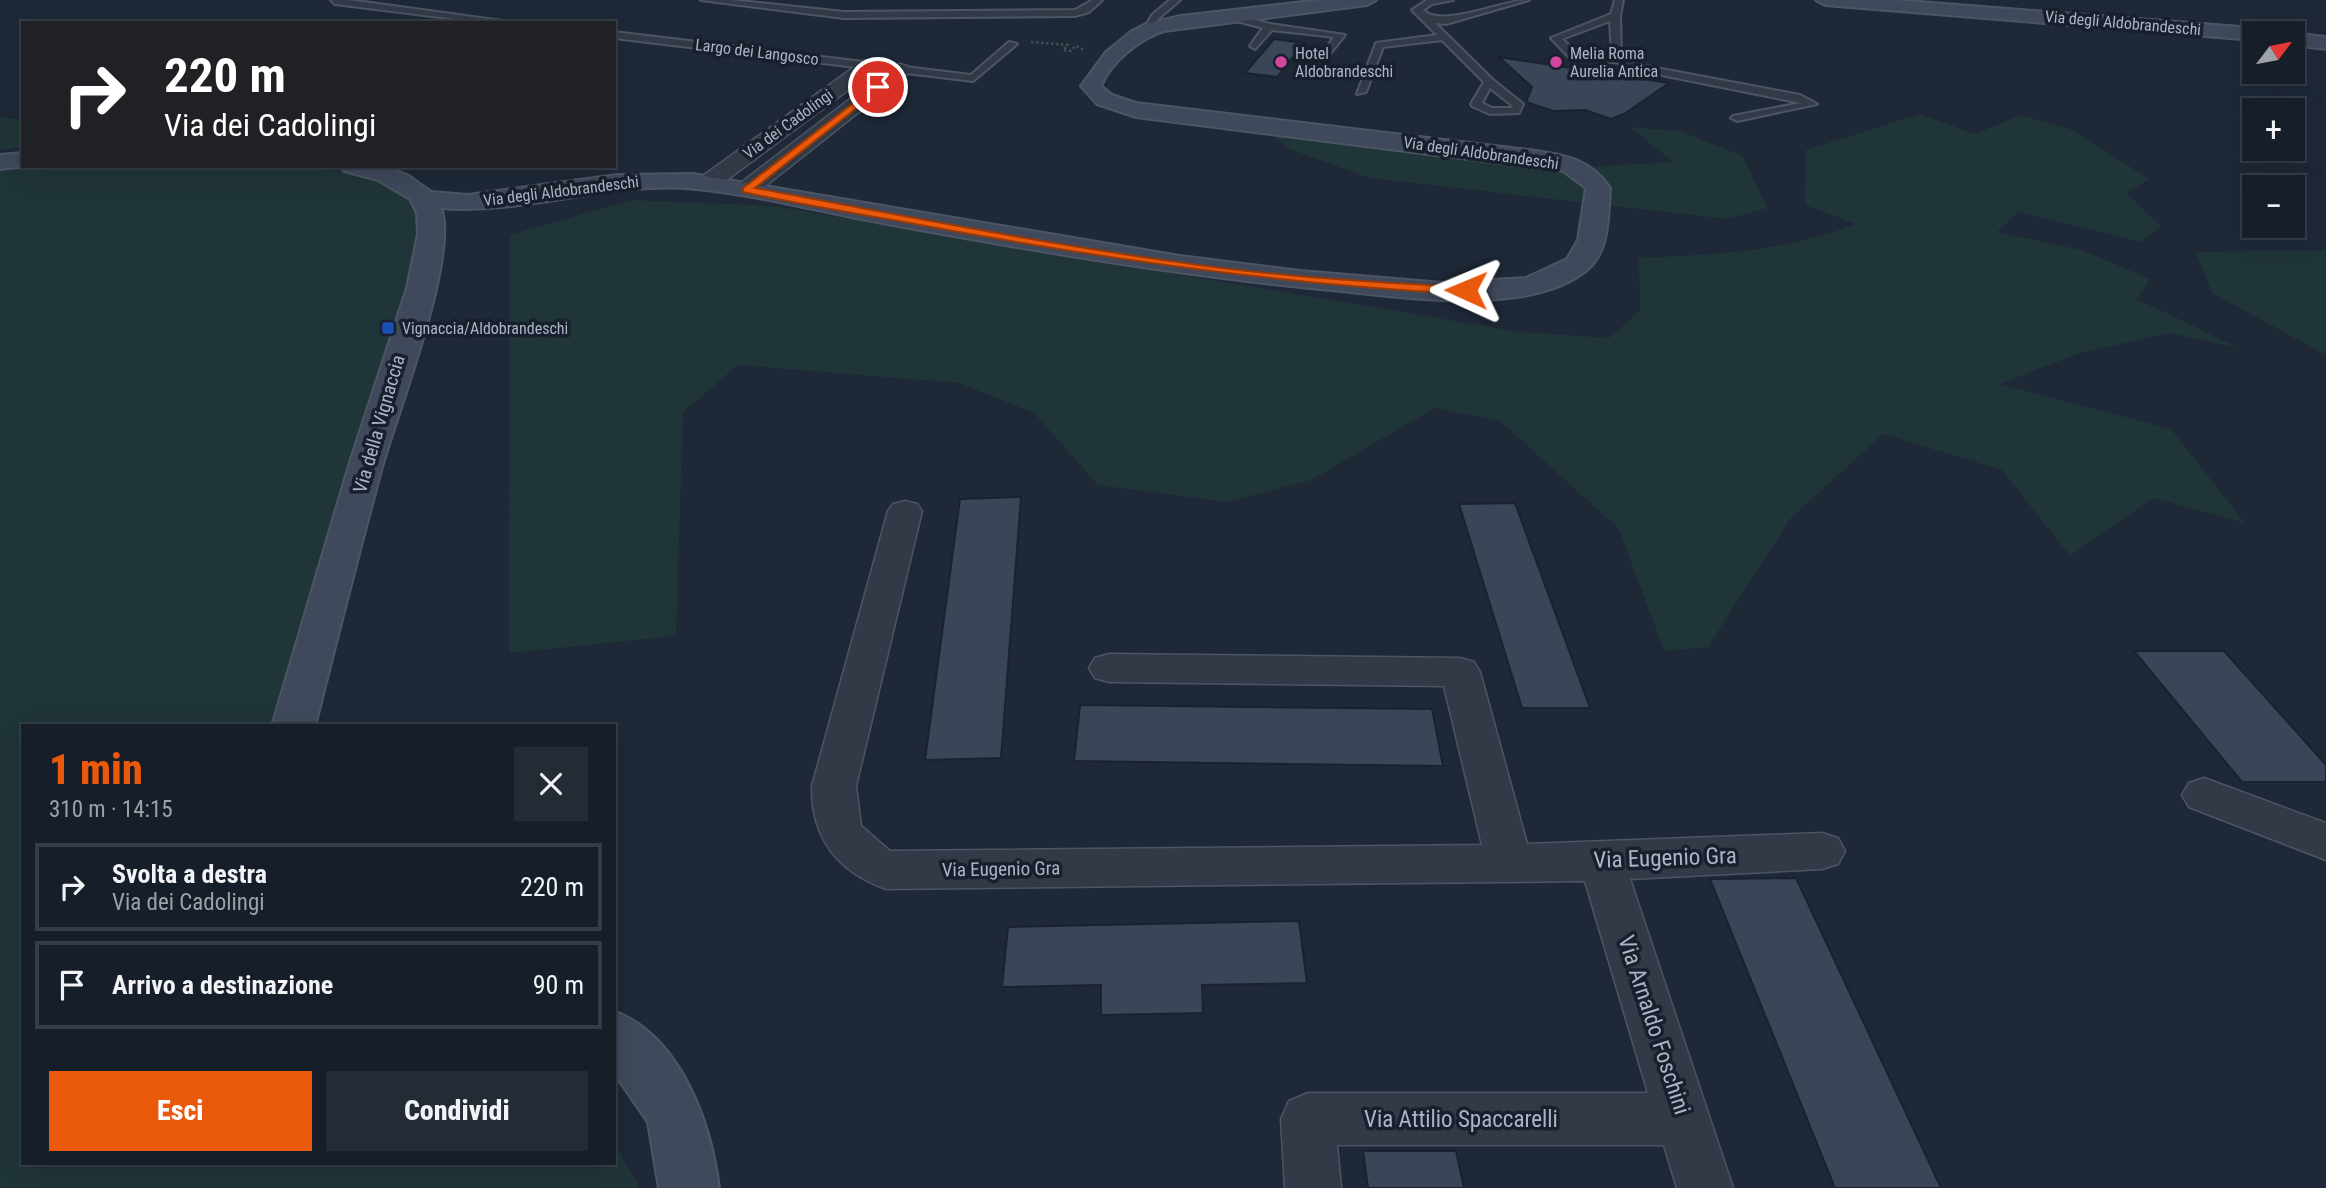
<!DOCTYPE html>
<html lang="it">
<head>
<meta charset="utf-8">
<style>
  body { margin:0; font-family:"Roboto Condensed",sans-serif; background:#232b35; color:#f1f3f6; height:100vh; display:flex; flex-direction:column; font-size:26px; white-space:nowrap }
  * { box-sizing:border-box; margin:0 }
  p { font-size:23px; color:#9ea2a8 }
  .icon { flex:none; width:38px; height:38px; fill:none; stroke:currentColor; stroke-width:2; stroke-linecap:round; stroke-linejoin:round }
  .map { position:relative; flex:1; overflow:hidden }
  .panel { position:absolute; left:21px; top:724px; width:595px; height:441px; display:flex; flex-direction:column; background:#161e29; border-radius:0px; box-shadow:0 7px 28px #0002,0 0 0 2px #353c46 }
  .panel>* { flex:none }
  .top-card { position:absolute; left:21px; top:21px; width:595px; height:147px; border-radius:0px; box-shadow:0 7px 28px #0002,0 0 0 2px #353c46; background:#202124; color:#fff; overflow:hidden }
  .needle { width:46px; rotate:58deg }
  .tools { position:absolute; left:2242px; top:21px; display:grid; gap:14px }
  .tools a { display:grid; place-items:center; width:63px; height:63px; border-radius:0px; background:#161e29; box-shadow:0 7px 28px #0002,0 0 0 2px #353c46; font-size:35px }
  .pin { position:absolute; display:grid; place-items:center; width:60px; height:60px; color:#fff; margin:-30px; border:4px solid #fff; border-radius:50%; box-shadow:0 2px 7px #0007 }
  .me { position:absolute; width:77px; margin:-38px; rotate:271deg; stroke-linejoin:round; filter:drop-shadow(0 0 5px #0008) }
  .turn { display:flex; align-items:center; gap:24px; height:147px; padding:0 28px; font-size:32px }
  .turn .icon { width:91px; height:91px; stroke-width:2.5 }
  .turn b { display:block; font-size:49px; line-height:60px }
  .round { display:grid; place-items:center; flex:none; width:74px; height:74px; border-radius:0px; background:#232b35 }
  .summary { display:flex; align-items:center; justify-content:space-between; height:119px; padding:0 28px }
  h1 { font-size:42px; font-weight:800; line-height:52px; color:#ea580c }
  .primary-button { display:flex; gap:14px; margin-top:auto; padding:14px 28px }
  .primary-button a { flex:1; height:80px; border-radius:0px; background:#ea580c; color:#fff; font-size:28px; font-weight:800; line-height:80px; text-align:center }
  .primary-button a+a { background:#232b35; color:#f1f3f6 }
  ul { padding:0; list-style:none }
  li { display:flex; align-items:center; gap:21px; height:88px; margin:0 14px 10px; padding:0 14px; border:4px solid #353c46; border-radius:0px }
  li div { flex:1 }
  li b { display:block; font-size:26px }
  li em { font-style:normal }
  .map>svg:first-child { display:block }
  .green { fill:#203538 }
  .building { fill:#3a4658; stroke:#19222e; stroke-width:2 }
  .lines { fill:none; stroke-linecap:round; stroke-linejoin:round }
  .lane-casing { stroke:#4c5563; stroke-width:4 }
  .street-casing { stroke:#4c5563; stroke-width:3 }
  .secondary-casing { stroke:#4c5563; stroke-width:4 }
  .path { stroke:#3b5153; stroke-width:2.5; stroke-dasharray:2.5 2.5; stroke-linecap:butt }
  .lane { fill:#323a48; fill-rule:evenodd }
  .street { fill:#323a48; fill-rule:evenodd }
  .secondary { fill:#3f495b; fill-rule:evenodd }
  .route { fill:#ea580c; stroke:#983908; stroke-width:2 }
  .hotel-dot { fill:#d1479c; stroke:#17202c; stroke-width:2.5 }
  .transit-dot { fill:#1a4fb4; stroke:#17202c; stroke-width:2.5 }
  .labels { text-anchor:middle; dominant-baseline:central; stroke-width:7; stroke-linejoin:round; paint-order:stroke }
  .far-street-label { font-size:16px; fill:#abb5c5; stroke:#17202c }
  .far-poi-label { font-size:16px; fill:#abb5c5; stroke:#17202c; text-anchor:start }
  .street-label { font-size:19px; fill:#abb5c5; stroke:#17202c }
  .near-street-label { font-size:23px; fill:#abb5c5; stroke:#17202c }
</style>
</head>
<body>
<div class="map">
<svg width="2326" height="1188" viewBox="0 0 2326 1188">
  <rect width="100%" height="100%" fill="#1e2837"/>
  <g class="green">
    <path d="M1920,114L1975,134L2021,115L2073,130L2149,179L2126,193L2161,226L2141,242L2018,212L1997,232L2082,250L2150,279L2137,299L2241,349L2170,333L2080,353L2000,384L2171,429L2245,523L2153,498L2070,556L2002,470L1883,434L1790,519L1708,647L1664,651L1619,529L1500,421L1435,408L1311,480L1227,502L1098,485L1034,413L959,383L738,365L683,412L676,636L509,653L510,235L632,200L773,206L1520,332L1609,338L1640,311L1639,258C1717,254 1782,252 1856,224L1805,205L1806,150Z"/>
    <path d="M0,117L23,120V147L0,150Z"/>
    <path d="M1629,127L1680,131L1743,156L1767,208L1727,219L1370,178L1289,149L1269,133L1569,168L1674,162Z"/>
    <path d="M0,166H299L377,177L403,193L421,223L414,263L270,726H23V1164H614V1144L638,1184V1188H0Z"/>
    <path d="M2326,250V355L2212,293L2196,252Z"/>
  </g>
  <g class="building">
    <path d="M1274,39L1304,43L1277,77L1245,73Z"/>
    <path d="M1499,57L1669,83L1624,114L1611,119L1585,110L1553,111L1526,102L1532,87Z"/>
    <path d="M1021,497L1001,758L925,760L960,499Z"/>
    <path d="M1515,503L1590,708H1522L1459,504Z"/>
    <path d="M2134,651H2224L2326,765V782H2242Z"/>
    <path d="M1080,705L1432,709L1443,766L1074,761Z"/>
    <path d="M1796,878L1941,1188H1835L1710,879Z"/>
    <path d="M1299,921L1307,983L1202,985L1203,1013L1101,1015V985L1002,987L1008,927Z"/>
    <path d="M1363,1151H1456L1464,1188H1368Z"/>
  </g>
  <g class="lines">
    <g class="lane-casing">
      <g id="lane">
        <path d="M331,0H349L518,23H488L335,4Z"/>
        <path d="M701,0H730L844,12L1075,10L1093,0H1102L1089,12L1075,16L844,18Z"/>
        <path d="M1170,0H1180L1158,19L1148,34H1142L1152,15Z"/>
        <path d="M1427,0H1453L1432,4L1423,10C1442,29 1502,0 1529,0L1446,24L1435,23L1493,80L1523,104L1519,113L1490,114L1472,106L1471,104L1484,82L1442,40L1383,47L1366,92L1357,94L1376,43L1437,35L1412,10ZM1490,88L1513,106L1512,108H1492L1482,103Z"/>
        <path d="M1615,0H1623L1620,16L1621,54L1635,64L1800,95L1817,104L1737,121L1731,118L1733,116L1801,103L1632,69L1620,63L1569,57L1551,38L1611,14ZM1610,21L1612,56L1576,52L1562,39Z"/>
        <path d="M1229,13L1270,24L1345,35L1325,60L1320,57L1334,37L1272,30L1255,49L1250,46L1263,28L1226,18Z"/>
        <path d="M614,32L971,75L1009,42L1017,44L973,81L614,38Z"/>
      </g>
    </g>
    <g class="street-casing">
      <g id="street">
        <path d="M868,60L875,62L878,66L875,70L716,188H700L696,183L700,178L861,62Z"/>
        <path d="M900,64L907,66L910,70L907,74L754,195H738L734,190L738,185L893,66Z"/>
        <path d="M905,501L917,504L922,511L856,786L861,826L890,851L1482,845L1444,686L1109,682L1095,678L1089,668L1095,658L1109,654L1460,658L1474,662L1480,672L1527,844L1822,833L1838,838L1845,851L1838,864L1822,869L1630,879L1733,1188H1677L1664,1145H1337L1341,1188H1285L1281,1119L1289,1101L1308,1093H1648L1585,881L886,889C838,872 811,838 812,786L888,511L893,504Z"/>
        <path d="M2204,778L2326,823V860L2189,807L2182,795L2189,783Z"/>
      </g>
    </g>
    <g class="secondary-casing">
      <g id="secondary">
        <path d="M1321,0H1376L1367,5L1164,31C1141,38 1110,62 1101,86L1112,95L1136,103L1536,151C1567,155 1592,161 1610,188C1608,215 1610,251 1587,270C1532,316 1408,298 1341,291C1187,277 1034,251 882,223C820,212 759,195 696,189C610,180 527,215 441,208C459,255 398,411 383,464C359,551 337,639 315,726H272L350,462L407,288L418,234L417,213L410,199L378,180L344,171L340,166H384L407,175L431,192L468,195L617,175L693,174L1180,256L1301,271L1443,283L1526,278L1567,259L1578,240L1586,188L1563,171L1136,117L1097,104L1081,86L1106,52L1132,31L1146,24L1181,16Z"/>
        <path d="M1816,0H1894L2254,28L2263,33H2254V40L1825,5Z"/>
        <path d="M2292,33L2326,37V49L2292,45Z"/>
        <path d="M23,153V166H26L0,169V155Z"/>
        <path d="M614,1011C681,1037 711,1123 719,1188H659L648,1122L614,1073Z"/>
      </g>
    </g>
    <path class="path" d="M1031,42L1068,45L1063,50L1071,51L1075,46L1085,50"/>
    <use href="#lane" class="lane"/>
    <use href="#street" class="street"/>
    <use href="#secondary" class="secondary"/>
  </g>
  <path class="route" d="M878,84L881,89L755,188C910,217 1065,248 1222,268C1303,278 1384,283 1466,287L1472,290L1466,294C1279,284 1104,259 920,225C861,214 801,205 743,192V188Z"/>
  <g class="hotel-dot">
    <circle cx="1281" cy="62" r="7"/>
    <circle cx="1556" cy="62" r="7"/>
  </g>
  <rect class="transit-dot" x="381" y="321" width="14" height="14" rx="3.5"/>
  <g class="labels">
    <g class="far-street-label">
      <text transform="translate(2123 23) rotate(5)">Via degli Aldobrandeschi</text>
      <text transform="translate(757 52) rotate(7)">Largo dei Langosco</text>
      <text transform="translate(788 124) rotate(-36)">Via dei Cadolingi</text>
      <text transform="translate(1481 153) rotate(8)">Via degli Aldobrandeschi</text>
      <text transform="translate(561 191) rotate(-7)">Via degli Aldobrandeschi</text>
    </g>
    <g class="far-poi-label">
      <text x="1295" y="53">Hotel<tspan x="1295" dy="18">Aldobrandeschi</tspan></text>
      <text x="1570" y="53">Melia Roma<tspan x="1570" dy="18">Aurelia Antica</tspan></text>
      <text x="402" y="328">Vignaccia/Aldobrandeschi</text>
    </g>
    <g class="street-label">
      <text transform="translate(379 424) rotate(-74)">Via della Vignaccia</text>
      <text transform="translate(1001 869) rotate(-1)">Via Eugenio Gra</text>
    </g>
    <g class="near-street-label">
      <text transform="translate(1665 858) rotate(-2)">Via Eugenio Gra</text>
      <text transform="translate(1654 1025) rotate(72)">Via Arnaldo Foschini</text>
      <text x="1461" y="1119">Via Attilio Spaccarelli</text>
    </g>
  </g>
</svg>
<div class="tools">
<a><svg class="needle" viewBox="-14 -14 28 28"><path d="M0-13l5 13h-10z" fill="#e53935"/><path d="M0 13l5-13h-10z" fill="#9ea2a8"/></svg></a>
<a>+</a>
<a>−</a>
</div>
<div class="pin" style="left:878px;top:87px;background:#d93025"><svg class="icon" aria-label="arrive" viewBox="0 0 24 24"><path d="M6 21V4h12l-3 4 3 4H6"/></svg></div>
<svg class="me" style="left:1466px;top:290px" viewBox="-20 -20 40 40"><path d="M0-17L14 15 0 8-14 15z" fill="#ea580c" stroke="#fff" stroke-width="4"/></svg>
<div class="top-card">
<div class="turn"><svg class="icon" aria-label="right" viewBox="0 0 24 24"><path d="M7 20v-9h11M14 6l5 5-5 5"/></svg><div><b>220 m</b>Via dei Cadolingi</div></div>
</div>
<section class="panel">
<div class="summary"><div><h1>1 min</h1><p>310 m · 14:15</p></div><a class="round"><svg class="icon" aria-label="close" viewBox="0 0 24 24"><path d="M6 6l12 12M18 6L6 18"/></svg></a></div>
<ul>
<li><svg class="icon" aria-label="right" viewBox="0 0 24 24"><path d="M7 20v-9h11M14 6l5 5-5 5"/></svg><div><b>Svolta a destra</b><p>Via dei Cadolingi</p></div><em>220 m</em></li>
<li><svg class="icon" aria-label="arrive" viewBox="0 0 24 24"><path d="M6 21V4h12l-3 4 3 4H6"/></svg><div><b>Arrivo a destinazione</b></div><em>90 m</em></li>
</ul>
<div class="primary-button"><a>Esci</a><a>Condividi</a></div>
</section>
</div>
</body>
</html>
